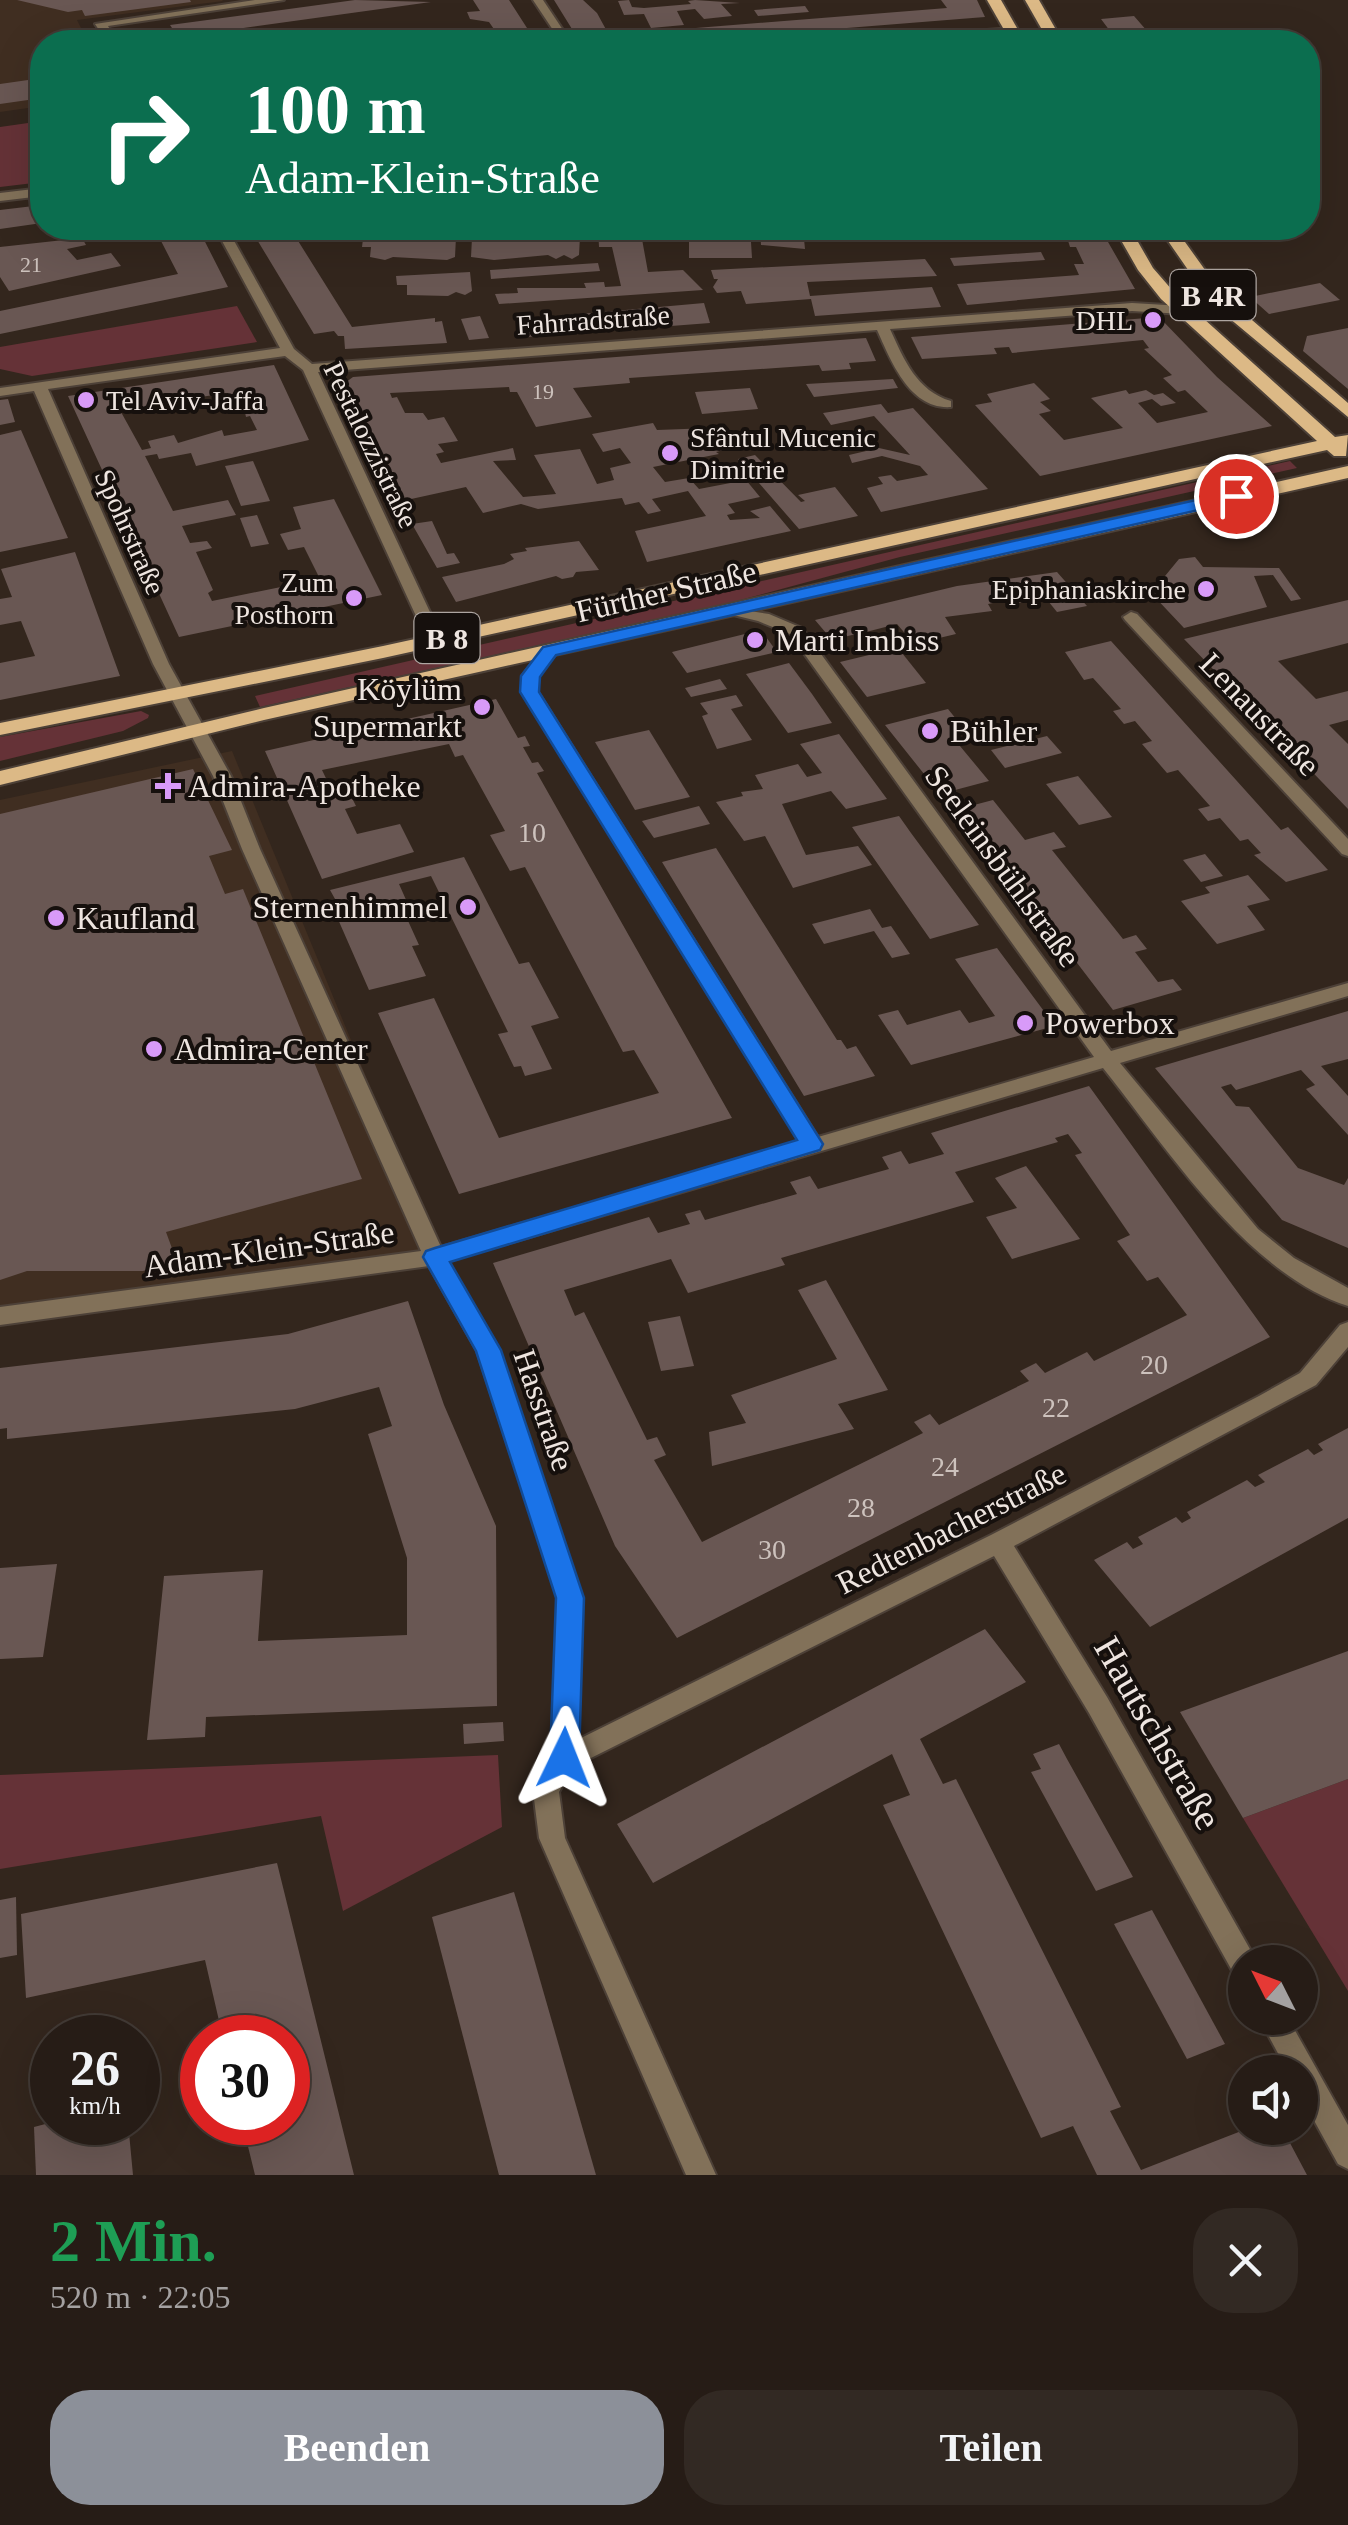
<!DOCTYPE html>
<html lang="de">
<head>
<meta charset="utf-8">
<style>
  body { margin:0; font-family:"Times New Roman",serif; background:#322923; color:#f1f3f6; height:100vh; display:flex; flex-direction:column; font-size:38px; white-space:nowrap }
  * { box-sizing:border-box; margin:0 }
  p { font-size:32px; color:#a4a1a1 }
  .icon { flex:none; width:55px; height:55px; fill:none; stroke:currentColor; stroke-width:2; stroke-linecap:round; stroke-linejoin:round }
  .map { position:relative; height:2175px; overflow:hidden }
  .side { display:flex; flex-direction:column; background:#261c16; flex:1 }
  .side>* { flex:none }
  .top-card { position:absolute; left:30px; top:30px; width:1290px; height:210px; border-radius:40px; box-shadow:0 10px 40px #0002,0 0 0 2px #423a35; background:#0b6e4f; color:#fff; overflow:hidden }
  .needle { width:65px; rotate:312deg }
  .fabs { position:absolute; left:1228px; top:1945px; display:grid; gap:20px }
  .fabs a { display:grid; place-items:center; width:90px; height:90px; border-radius:50%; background:#261c16; box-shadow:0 10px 40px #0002,0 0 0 2px #423a35; font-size:50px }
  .speed { position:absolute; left:30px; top:2015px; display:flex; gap:20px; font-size:50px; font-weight:700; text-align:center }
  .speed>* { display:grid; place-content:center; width:130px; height:130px; border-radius:50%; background:#261c16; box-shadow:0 10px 40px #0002,0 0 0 2px #423a35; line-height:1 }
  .speed small { font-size:25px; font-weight:400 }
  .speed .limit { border:15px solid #d22; background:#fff; color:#111 }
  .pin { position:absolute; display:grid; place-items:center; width:85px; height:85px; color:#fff; margin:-42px; border:5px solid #fff; border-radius:50%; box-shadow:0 2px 10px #0007 }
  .me { position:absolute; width:110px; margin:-55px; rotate:2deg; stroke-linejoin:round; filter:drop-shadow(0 0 8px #0008) }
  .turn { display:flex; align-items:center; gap:35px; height:210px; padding:0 50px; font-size:45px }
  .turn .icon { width:130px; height:130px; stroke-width:2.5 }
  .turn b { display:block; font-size:70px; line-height:85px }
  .round { display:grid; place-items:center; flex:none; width:105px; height:105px; border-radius:40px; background:#322923 }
  .head { display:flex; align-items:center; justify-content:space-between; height:170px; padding:0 50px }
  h1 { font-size:60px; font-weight:600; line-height:75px; color:#1e9e55 }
  .button { display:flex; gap:20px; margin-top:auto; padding:20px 50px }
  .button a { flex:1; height:115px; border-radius:40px; background:#8c9099; color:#fff; font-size:40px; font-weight:600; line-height:115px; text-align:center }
  .button a+a { background:#322923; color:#f1f3f6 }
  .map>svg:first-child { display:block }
  .built { fill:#402e21 }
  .green { fill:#653237 }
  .building { fill:#695753; fill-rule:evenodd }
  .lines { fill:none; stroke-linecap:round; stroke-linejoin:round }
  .street-casing { stroke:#4d4138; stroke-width:4 }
  .primary-casing { stroke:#4d4138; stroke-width:4 }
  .street { fill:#827159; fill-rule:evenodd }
  .primary { fill:#dcb986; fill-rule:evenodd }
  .route { fill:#1a73e8; stroke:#114b97; stroke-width:2.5 }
  .poi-dot { fill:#d89af8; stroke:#16100d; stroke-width:4 }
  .labels { text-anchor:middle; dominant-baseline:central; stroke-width:8; stroke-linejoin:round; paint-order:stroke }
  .far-number-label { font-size:22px; fill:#cdc2bd }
  .far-street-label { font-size:28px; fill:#eee5e0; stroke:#16100d }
  .far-poi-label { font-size:28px; fill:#eee5e0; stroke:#16100d; text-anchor:end }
  .number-label { font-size:28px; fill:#cdc2bd }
  .shield { fill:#16100d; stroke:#ada5a1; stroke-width:2.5 }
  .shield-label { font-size:30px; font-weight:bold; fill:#eee5e0 }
  .street-label { font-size:32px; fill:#eee5e0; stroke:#16100d }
  .poi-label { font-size:32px; fill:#eee5e0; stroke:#16100d; text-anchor:start }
  .near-street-label { font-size:38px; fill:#eee5e0; stroke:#16100d }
</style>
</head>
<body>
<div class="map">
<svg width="1348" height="2175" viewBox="0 0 1348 2175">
  <rect width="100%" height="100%" fill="#33261d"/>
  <g class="built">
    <path d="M0,0H222L223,1L77,20L88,42H42V106L0,112Z"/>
    <path d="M232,751L411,1186L435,1257L0,1316V800Z"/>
  </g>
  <g class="green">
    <path d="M42,121V182L0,187V127Z"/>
    <path d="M237,306L257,342L32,376L0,369V347Z"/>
    <path d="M1290,461L1297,468L900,557L733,602L260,707L255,696Z"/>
    <path d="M141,711L149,715L148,718L123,731L0,761V737Z"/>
    <path d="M498,1755L502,1827L343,1911L321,1816L0,1869V1775Z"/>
    <path d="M1348,1779V1991L1243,1818Z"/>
  </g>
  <g class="building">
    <path d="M17,0H190L191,2L85,16L82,10L68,12Z"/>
    <path d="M355,0L431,2L178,37L170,25Z"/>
    <path d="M473,0H509L536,42H503L489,22L470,19L467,12L480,11Z"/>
    <path d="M554,0H583L597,13L609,35L947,8L941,0H977L985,17L672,42H580Z"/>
    <path d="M629,0L632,7L644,8L691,4L688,1L695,0L740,3L721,4L732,16L704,19L695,9L677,11L684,25L651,28L644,14L624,15L618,1Z"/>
    <path d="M805,6L809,12L758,16L754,10Z"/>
    <path d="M1134,16L1154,39L1073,42L1068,34L1110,31L1101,19Z"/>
    <path d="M166,32L173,42H141L137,37Z"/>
    <path d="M42,78V98L0,104V84Z"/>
    <path d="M42,205V223L0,229V210Z"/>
    <path d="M155,228H198L228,287L0,334V311L178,274L160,239L151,240L148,233L157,232Z"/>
    <path d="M250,228H290L352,327L435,318V322L442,321L447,343L345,349L344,336H338L334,331L314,334Z"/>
    <path d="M598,228H640L648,272L683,270L703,290L499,304L495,294L518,293L517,288H586L584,283L604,282L605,287L621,286L612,247H599Z"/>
    <path d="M1009,228L1012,237L819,238L818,229Z"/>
    <path d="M1064,228H1100L1135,289L967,305L957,284L1079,275L1074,264H1084L1076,247H1070Z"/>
    <path d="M760,229H803L805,249L761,245Z"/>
    <path d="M580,236L579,255L572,259L564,255L556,259L548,255L494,260L471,257L472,238Z"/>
    <path d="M456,237L455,257L447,260L393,257L385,260L370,257L371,247H362L363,239Z"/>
    <path d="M82,238L86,245L67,249L77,260L111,253L121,266L9,291L0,277V247Z"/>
    <path d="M689,241L751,242L752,258H689Z"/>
    <path d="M1041,252L1045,260L954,266L950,258Z"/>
    <path d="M925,259L937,276L807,282L810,296L932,287L941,307L815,316L811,299L746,304L741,291L717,293L713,287L718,279H714L711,270Z"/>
    <path d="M598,263L600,271L491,279L490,270Z"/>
    <path d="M470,272L472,291L465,295L456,292L448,296L407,295V285H397L396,276Z"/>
    <path d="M1320,283L1340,300L1269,314L1250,297Z"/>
    <path d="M704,303L710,323L528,337L524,319Z"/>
    <path d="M480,316L489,338L469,340L461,319Z"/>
    <path d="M1159,317L1217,377L1272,426L1040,476L975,405L992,402L987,394L1034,383L1050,399L1040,402L1051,411L1039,414L1064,440L1123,428L1091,398L1126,390L1129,394L1146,390L1154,395L1163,393L1176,403L1161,406L1152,399L1138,403L1157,423L1208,412L1185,390L1178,392L1163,378L1172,375L1144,349L1149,348L1143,340L1012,353L1009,347L994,348L997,354L922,359L911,337Z"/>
    <path d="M1348,328V389L1303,351L1307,336Z"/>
    <path d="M866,338L876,361L849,363L851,369L822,371L819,365L629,378L630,383L573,388L592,417L536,427L517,392H510L509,387L390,393L392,398L397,397L405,413H423L428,420L444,417L458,441L438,444L444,452L436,454L441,463L513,448L516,460L493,461L523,497L556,494L534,455L580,449L597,484L614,480L610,468L631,463L620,448L603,452L592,434L653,423L657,430L711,428L728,449L716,452L719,454L653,467L665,482L689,478L699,489L746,480L760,497L728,504L735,513L727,515L730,520L760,518L750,511L770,506L791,531L647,562L635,531L706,516L688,491L652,499L661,511L648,514L639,502L625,505L622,498L538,509L521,504L483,513L466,487L402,501L342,385L353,377Z"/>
    <path d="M274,365L309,440L196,466L191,453L159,459L157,454L145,456L173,511L228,500L236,515L182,526L190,543L207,541L212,548L196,552L213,590L208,593L212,601L320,579L304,547L288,550L280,534L301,529L293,507L334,499L382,595L179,637L68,396ZM226,393L228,397L241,394L246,417L250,416L257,430L224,436L222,430L178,443L174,435L148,441L151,448L142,450L121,412L165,403L167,412L185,409L182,400Z"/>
    <path d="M893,379L898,388L814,397L806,384Z"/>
    <path d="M750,388L758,409L702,414L695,392Z"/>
    <path d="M8,399L15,422L0,425V400Z"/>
    <path d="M881,404L888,413L913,408L988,489L881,512L867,488L883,484L878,477L891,475L897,481L928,475L920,466L882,456L852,463L849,455L879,448L910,455L874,416L831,425L823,413Z"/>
    <path d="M21,430L68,538L0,552V435Z"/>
    <path d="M755,455L801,502L805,501L798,495L835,487L858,516L799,529L738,459Z"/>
    <path d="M253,461L270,501L241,506L225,466Z"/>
    <path d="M257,515L269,544L251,547L240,518Z"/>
    <path d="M432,521L447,554L454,553L460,563L437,568L412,524Z"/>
    <path d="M579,541L599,570L576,572L573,577L562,579L556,576L456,602L442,577L504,564L514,559L510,554L527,551L525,548Z"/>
    <path d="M75,552L120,676L0,700V663L35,656L21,621L0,625V599L12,597L1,569Z"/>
    <path d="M1195,557L1203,567L1279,568L1301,599L1291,601L1273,575L1254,576L1267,607L1184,628L1151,593L1179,559Z"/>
    <path d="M1057,572L1087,606L1057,612L1044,596L1011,605L1008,600L988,604L992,611L945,617L956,634L914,644L897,624L866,632L869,635L859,638L856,634L832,640L815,620L957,586Z"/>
    <path d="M1348,600V643L1278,661L1316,699L1348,691V720L1329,725L1348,744V809L1184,639Z"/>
    <path d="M761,630L777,652L687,673L672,652Z"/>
    <path d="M1111,641L1281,830L1288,827L1328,870L1286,882L1254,855L1261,853L1248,839L1240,841L1220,818L1208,821L1198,809L1210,806L1178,770L1167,773L1142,744L1152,741L1135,721L1124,724L1113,711L1121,709L1093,678L1084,680L1065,652Z"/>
    <path d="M898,648L926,683L867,697L840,662Z"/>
    <path d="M789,663L812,694L832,723L788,733L746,674Z"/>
    <path d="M720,679L727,689L691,697L685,688Z"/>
    <path d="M736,695L743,706L731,709L752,740L717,749L702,716L708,714L700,703Z"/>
    <path d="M496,699L518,738L525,736L530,746L523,747L532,763L538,762L544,771L537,773L732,1118L459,1194L378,1013L434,998L499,1138L659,1093L634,1050L623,1052L525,867L510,871L490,835L505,831L463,755L455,757L449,744L322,770L335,797L350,794L356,806L345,809L357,834L400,824L414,852L322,879L265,751Z"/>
    <path d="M948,709L965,730L950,734L989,781L940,794L885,725Z"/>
    <path d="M649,730L690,797L635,810L595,742Z"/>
    <path d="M839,734L887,799L846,809L831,791L782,804L806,855L858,846L872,865L793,888L765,836L744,841L716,802L743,796L741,792L763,789L755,775L798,764L807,777L822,773L800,744Z"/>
    <path d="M1047,736L1062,753L1005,768L991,750Z"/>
    <path d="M193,769L232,850L209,856L225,894L243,889L362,1179L166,1232L177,1262L143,1271H27L0,1280V814Z"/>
    <path d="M1078,776L1112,817L1079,825L1046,784Z"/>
    <path d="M993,800L1025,840L1054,832L1066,847L1052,850L1123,939L1136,935L1147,949L1135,952L1158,982L1173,979L1182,990L1113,1010L990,849L982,851L951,811Z"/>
    <path d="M699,806L710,824L654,838L642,821Z"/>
    <path d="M899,816L911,833L979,925L930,939L852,827Z"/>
    <path d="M716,848L837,1040H841L847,1049L856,1046L875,1076L804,1096L662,862Z"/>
    <path d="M1205,854L1223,876L1201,882L1183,860Z"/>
    <path d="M464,857L519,964L529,962L559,1018L531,1026L552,1069L525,1076L521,1066L514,1067L498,1034L508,1032L431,876L399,884L411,911L404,912L419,945L412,946L426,976L369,990L330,901L335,899L330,890Z"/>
    <path d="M1248,875L1270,900L1247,906L1265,930L1217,944L1181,901L1210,893L1205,887Z"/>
    <path d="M870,909L882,928L891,926L910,954L892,958L874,931L824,944L812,924Z"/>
    <path d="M997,948L1052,1022L1051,1027L911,1065L878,1015L898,1010L907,1025L960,1010L969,1023L995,1016L955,959Z"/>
    <path d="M1348,1011V1059L1321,1066L1348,1096V1135L1306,1089L1315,1085L1301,1070L1236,1090L1231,1084L1221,1087L1236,1106L1249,1107L1298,1168L1344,1185L1348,1178V1248L1282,1220L1155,1068Z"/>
    <path d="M1089,1086L1270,1337L677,1638L615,1546L493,1263L649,1217L658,1233L690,1224L685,1214L700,1210L705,1220L797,1194L790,1182L810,1176L818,1189L889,1169L882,1157L901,1151L909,1164L944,1154L931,1133ZM1068,1134L1082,1153L1075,1155L1130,1235L1117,1241L1147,1281L1158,1277L1187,1315L1094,1361L1087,1352L1045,1373L1036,1363L1020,1371L1029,1381L939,1425L930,1414L914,1422L923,1433L702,1542L654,1460L666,1455L657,1437L647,1440L584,1312L575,1316L564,1290L671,1259L688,1293L785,1265L781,1258L974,1202L955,1172L1058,1142L1055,1138Z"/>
    <path d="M1026,1166L1080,1239L1012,1259L986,1217L1017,1208L995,1178Z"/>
    <path d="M826,1280L888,1390L838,1404L854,1429L712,1466L709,1432L746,1423L731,1395L837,1359L798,1290Z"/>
    <path d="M408,1301L444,1405L496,1526L497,1706L206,1717L205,1737L147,1740L164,1576L263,1570L258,1641L407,1635V1558L368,1434L392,1426L379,1387L295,1409L7,1439V1428L0,1429V1368L288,1334Z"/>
    <path d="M680,1316L694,1366L661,1371L648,1322Z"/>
    <path d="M1348,1428V1518L1150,1627L1094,1560L1127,1542L1133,1549L1143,1544L1138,1537L1176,1517L1182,1523L1191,1518L1187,1512L1247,1480L1255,1487L1265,1482L1258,1475L1308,1449L1314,1455L1323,1450L1318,1444Z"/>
    <path d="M57,1564L43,1657L0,1659V1568Z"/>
    <path d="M985,1629L1026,1682L920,1739L943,1784L956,1779L1121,2107L1110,2111L1141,2170L1249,2128H1282L1307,2175H1097L1073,2126L1041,2138L883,1805L910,1795L892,1754L653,1883L617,1824Z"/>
    <path d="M1348,1651V1779L1243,1818L1180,1712Z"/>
    <path d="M503,1722L504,1741L464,1744L463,1724Z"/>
    <path d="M1059,1744L1067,1759L1133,1877L1096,1891L1031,1772L1041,1769L1033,1754Z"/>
    <path d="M277,1863L300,1956L354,2175H255L242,2122H288V2038H223L205,1960L26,1998L21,1914Z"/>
    <path d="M514,1892L532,1952L596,2175H499L432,1917Z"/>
    <path d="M16,1897L17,1955L0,1958V1900Z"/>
    <path d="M1152,1910L1225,2044L1187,2059L1114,1924Z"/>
    <path d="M53,2122H128L133,2175H36L34,2127Z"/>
  </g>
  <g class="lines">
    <g class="street-casing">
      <g id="street">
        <path d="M255,0H284L108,26L117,42H107L95,24Z"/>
        <path d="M533,0H543L571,42H561Z"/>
        <path d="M1015,28L1017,30L1011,33L896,42H854L860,39Z"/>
        <path d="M42,188V196L0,201V193Z"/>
        <path d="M215,228H227L294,349L312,364L1132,303L1183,306L1190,310L1183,314L1132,311L890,329C904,360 917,391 951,401V407C910,410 891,361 877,330L318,372L443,640L435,645L427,640L303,370L285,356L48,389L169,664L231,776L260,849L441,1247L800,1142L522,692V676L544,648H556L558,651L538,676V692L818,1137L1094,1057L790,634L758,621L725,613V607L769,614L802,628L1111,1051L1348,983V996L1120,1063L1258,1229L1294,1258L1348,1288V1306C1247,1274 1167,1148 1103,1068L448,1261L499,1350L582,1598L577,1740L991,1535L1259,1396L1300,1373L1340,1325L1348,1322V1347L1316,1385L1014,1546L1107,1697L1255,1958L1257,1962H1245V1980L1235,1976L1089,1713L994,1556L573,1767L559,1792L565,1838L716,2175H686L539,1838L533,1791L551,1757L558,1598L477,1351L429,1266L0,1325V1307L421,1251L242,849L213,776L153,664L34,391L0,396V388L280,348Z"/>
        <path d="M1131,612L1137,614L1348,839V856L1342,854L1125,620L1123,617Z"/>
        <path d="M1259,2018H1288L1348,2125V2169L1338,2164L1300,2095V2072H1288Z"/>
      </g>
    </g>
    <g class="primary-casing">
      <g id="primary">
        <path d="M987,0H1001L1025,42H1011Z"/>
        <path d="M1025,0H1039L1063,42H1049Z"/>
        <path d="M1114,228H1130L1153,268L1173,291L1335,437L1348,435L1346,456H1334L1327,450L383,658L0,735V723L383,646L1317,441L1161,299L1138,270Z"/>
        <path d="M1159,228H1175L1223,295L1348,403V417L1211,303Z"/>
        <path d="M1348,466V478L264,720L0,785V771L264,708Z"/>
      </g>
    </g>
    <use href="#street" class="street"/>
    <use href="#primary" class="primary"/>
  </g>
  <path class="route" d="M1236,491L1243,492V500L556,655L540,677L539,692L823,1144L820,1150L450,1262L501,1350L584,1598L579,1758L575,1768L564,1772L554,1768L550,1758L556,1598L476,1351L423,1257L426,1251L435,1248L797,1140L520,692L521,676L543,647Z"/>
  <g class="poi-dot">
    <circle cx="1153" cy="320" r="10"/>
    <circle cx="86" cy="400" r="10"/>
    <circle cx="670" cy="453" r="10"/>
    <circle cx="1206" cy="589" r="10"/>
    <circle cx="354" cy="598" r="10"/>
    <circle cx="755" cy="640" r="10"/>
    <circle cx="482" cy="707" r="10"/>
    <circle cx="930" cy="731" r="10"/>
    <path d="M163 771h10v10h10v10h-10v10h-10v-10h-10v-10h10z"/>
    <circle cx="468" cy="907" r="10"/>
    <circle cx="56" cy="918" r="10"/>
    <circle cx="1025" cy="1023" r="10"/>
    <circle cx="154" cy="1049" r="10"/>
  </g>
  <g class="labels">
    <g class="far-number-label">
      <text x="31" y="264">21</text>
      <text x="543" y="391">19</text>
    </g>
    <g class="far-street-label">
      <text transform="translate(593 320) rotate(-4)">Fahrradstraße</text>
      <text transform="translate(371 445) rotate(64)">Pestalozzistraße</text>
      <text transform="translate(130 532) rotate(66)">Spohrstraße</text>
    </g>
    <g class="far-poi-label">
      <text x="1133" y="320">DHL</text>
      <text x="106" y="400" text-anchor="start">Tel Aviv-Jaffa</text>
      <text x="690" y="437" text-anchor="start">Sfântul Mucenic<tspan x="690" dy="32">Dimitrie</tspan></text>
      <text x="334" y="582">Zum<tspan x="334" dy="32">Posthorn</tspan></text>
      <text x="1186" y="589">Epiphaniaskirche</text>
    </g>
    <g class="number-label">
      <text x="532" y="832">10</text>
      <text x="1154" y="1364">20</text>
      <text x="1056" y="1407">22</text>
      <text x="945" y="1466">24</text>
      <text x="861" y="1507">28</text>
      <text x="772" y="1549">30</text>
    </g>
    <g class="shield">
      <rect x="1170.5" y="270" width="85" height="50" rx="8"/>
      <rect x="414.5" y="613" width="65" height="50" rx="8"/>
    </g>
    <g class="shield-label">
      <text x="1213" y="295">B 4R</text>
      <text x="447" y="638">B 8</text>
    </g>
    <g class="street-label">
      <text transform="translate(666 591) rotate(-13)">Fürther Straße</text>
      <text transform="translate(1260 714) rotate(46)">Lenaustraße</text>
      <text transform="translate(1003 866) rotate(54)">Seeleinsbühlstraße</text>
      <text transform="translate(269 1249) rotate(-8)">Adam-Klein-Straße</text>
      <text transform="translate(544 1410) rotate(71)">Hasstraße</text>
      <text transform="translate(951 1528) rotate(-27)">Redtenbacherstraße</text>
    </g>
    <g class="poi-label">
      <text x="775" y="640">Marti Imbiss</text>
      <text x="462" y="689" text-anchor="end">Köylüm<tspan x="462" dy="37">Supermarkt</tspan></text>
      <text x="950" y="731">Bühler</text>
      <text x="188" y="786">Admira-Apotheke</text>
      <text x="448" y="907" text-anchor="end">Sternenhimmel</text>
      <text x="76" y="918">Kaufland</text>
      <text x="1045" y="1023">Powerbox</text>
      <text x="174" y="1049">Admira-Center</text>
    </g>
    <g class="near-street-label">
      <text transform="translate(1158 1733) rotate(60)">Hautschstraße</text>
    </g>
  </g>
</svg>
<div class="fabs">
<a><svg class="needle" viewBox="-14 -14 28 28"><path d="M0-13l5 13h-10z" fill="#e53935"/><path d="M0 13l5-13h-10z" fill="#a4a1a1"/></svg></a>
<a><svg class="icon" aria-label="sound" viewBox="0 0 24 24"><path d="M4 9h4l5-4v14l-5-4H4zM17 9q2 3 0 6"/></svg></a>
</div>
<div class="speed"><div>26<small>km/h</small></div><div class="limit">30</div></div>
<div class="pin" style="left:1236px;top:496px;background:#d93025"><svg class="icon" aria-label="arrive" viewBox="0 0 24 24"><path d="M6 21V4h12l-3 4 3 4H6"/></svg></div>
<svg class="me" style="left:564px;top:1758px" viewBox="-20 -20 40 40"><path d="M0-17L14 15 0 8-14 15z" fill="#1a73e8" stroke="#fff" stroke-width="4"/></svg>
<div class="top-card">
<div class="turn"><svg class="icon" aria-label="right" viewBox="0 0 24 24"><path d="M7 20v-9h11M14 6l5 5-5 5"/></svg><div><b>100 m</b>Adam-Klein-Straße</div></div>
</div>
</div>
<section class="side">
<div class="head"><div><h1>2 Min.</h1><p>520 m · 22:05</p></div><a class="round"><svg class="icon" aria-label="close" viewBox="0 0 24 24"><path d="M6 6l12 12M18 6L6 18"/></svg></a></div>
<div class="button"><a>Beenden</a><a>Teilen</a></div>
</section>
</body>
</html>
